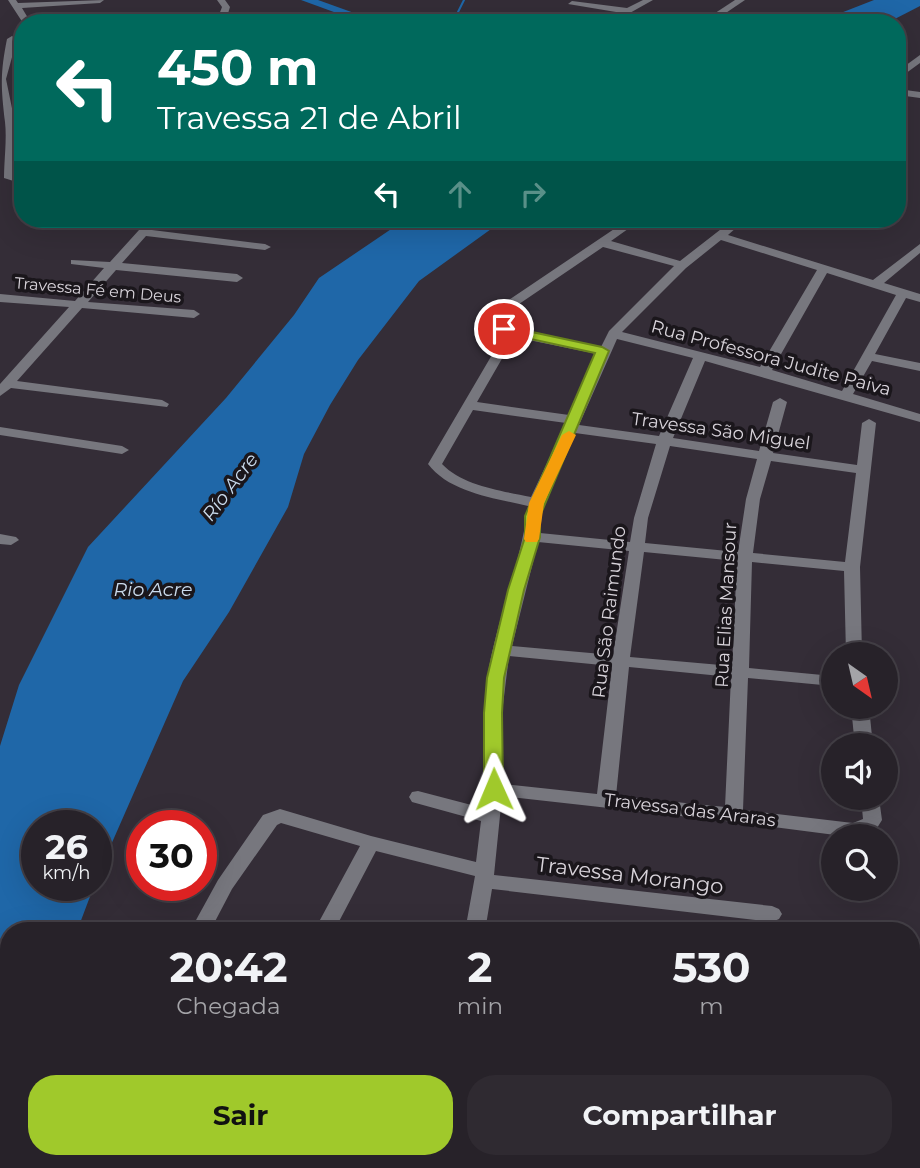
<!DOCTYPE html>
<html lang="pt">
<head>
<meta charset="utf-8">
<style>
  body { margin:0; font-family:Montserrat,sans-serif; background:#2f2a31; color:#f1f3f6; height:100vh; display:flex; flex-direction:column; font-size:26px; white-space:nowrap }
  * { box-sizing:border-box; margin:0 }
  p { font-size:23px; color:#a4a4a8 }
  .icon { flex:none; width:38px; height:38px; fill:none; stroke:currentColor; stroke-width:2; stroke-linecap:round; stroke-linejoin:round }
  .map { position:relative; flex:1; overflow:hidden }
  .details { position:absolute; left:0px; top:922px; width:920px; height:247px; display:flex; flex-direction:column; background:#272229; border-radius:28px 28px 0 0; box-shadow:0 7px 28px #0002,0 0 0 2px #433f46 }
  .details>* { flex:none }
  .guide { position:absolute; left:14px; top:14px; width:892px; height:214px; border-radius:28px; box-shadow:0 7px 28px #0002,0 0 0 2px #433f46; background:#00695c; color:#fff; overflow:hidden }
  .needle { width:46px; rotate:146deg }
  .fabs { position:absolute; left:821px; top:642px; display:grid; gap:14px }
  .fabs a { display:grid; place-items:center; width:77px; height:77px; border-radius:50%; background:#272229; box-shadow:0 7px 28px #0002,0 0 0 2px #433f46; font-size:35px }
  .speed { position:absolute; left:21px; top:810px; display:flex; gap:14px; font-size:35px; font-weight:700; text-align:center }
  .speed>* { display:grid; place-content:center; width:91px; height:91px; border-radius:50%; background:#272229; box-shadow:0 7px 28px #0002,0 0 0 2px #433f46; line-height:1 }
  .speed small { font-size:18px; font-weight:400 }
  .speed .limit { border:10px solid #d22; background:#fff; color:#111 }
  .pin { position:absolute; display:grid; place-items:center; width:60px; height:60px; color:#fff; margin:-30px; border:4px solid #fff; border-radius:50%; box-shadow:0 2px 7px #0007 }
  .me { position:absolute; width:77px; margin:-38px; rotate:359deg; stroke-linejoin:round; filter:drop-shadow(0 0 5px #0008) }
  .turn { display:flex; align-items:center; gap:24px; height:147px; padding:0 28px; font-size:32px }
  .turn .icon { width:91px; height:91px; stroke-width:2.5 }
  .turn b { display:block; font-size:49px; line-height:60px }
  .lanes { display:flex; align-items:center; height:66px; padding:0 28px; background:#0003; justify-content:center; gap:35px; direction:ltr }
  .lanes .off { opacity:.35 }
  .eta { display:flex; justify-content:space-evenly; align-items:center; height:119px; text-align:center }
  .eta b { font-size:42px; font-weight:700; line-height:49px }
  .cta { display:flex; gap:14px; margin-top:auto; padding:14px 28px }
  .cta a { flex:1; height:80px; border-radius:28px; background:#a0c92b; color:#111; font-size:28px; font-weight:700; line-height:80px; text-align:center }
  .cta a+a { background:#2f2a31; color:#f1f3f6 }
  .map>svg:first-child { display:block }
  .water { fill:#1f67a8 }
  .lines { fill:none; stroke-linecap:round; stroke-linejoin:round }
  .stream { stroke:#1f67a8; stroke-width:2 }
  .river { fill:#1f67a8; fill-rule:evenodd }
  .minor { fill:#77777e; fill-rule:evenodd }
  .route { fill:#a0c92b; stroke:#68831c; stroke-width:2 }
  .slow { fill:#f59e0b }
  .labels { text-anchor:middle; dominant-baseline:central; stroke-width:7; stroke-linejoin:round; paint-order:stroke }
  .far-street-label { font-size:16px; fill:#d8d3da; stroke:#1a161b }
  .street-label { font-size:18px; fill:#d8d3da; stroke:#1a161b }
  .water-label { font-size:19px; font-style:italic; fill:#cadbed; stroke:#1a161b }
  .near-street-label { font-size:21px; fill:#d8d3da; stroke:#1a161b }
</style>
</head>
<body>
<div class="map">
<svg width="920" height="1168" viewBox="0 0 920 1168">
  <rect width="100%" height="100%" fill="#342d37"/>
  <g class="water">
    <path d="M874,0H920V6L887,23H815Z"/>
    <path d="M406,219H505L419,281L358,360L330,405L304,454L288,507L229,612L183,681L96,879V826H37V886H94L77,931H9L10,1160L8,1168H0V746L19,685L88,547L226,398L294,315L319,278Z"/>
  </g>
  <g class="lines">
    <path class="stream" d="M464,0L458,12L467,23"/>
    <path class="river" d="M301,0H318L382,23H364Z"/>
    <g class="minor">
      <path d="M8,0H16L18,3L104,0L100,3L22,8L31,23H23Z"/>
      <path d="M217,0H225L230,7L225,23H216L222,7Z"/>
      <path d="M643,0H653L628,14L568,4L572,1L627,8Z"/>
      <path d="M735,0H745L711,23H700Z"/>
      <path d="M12,36L17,39L6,79L15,123L14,176L23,178V184L4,178C4,160 7,140 5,122C1,87 0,74 7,39Z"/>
      <path d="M920,55V63L898,79V71Z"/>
      <path d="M898,89L920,92V98L898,95Z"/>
      <path d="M149,219H161L152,230L265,244L271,247L265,250L146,236L122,263L237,274L243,278L237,282L116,270L88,302L194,310L200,314L194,318L82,308L17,381L162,400L169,404L167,407L11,388L0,396V384L69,307L0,302V294L75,301L104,268L71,264V260L110,262Z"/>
      <path d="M303,219H331L333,221C326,226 310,224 303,219Z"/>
      <path d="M629,219H642L611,241L680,261L734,219H746L728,235L873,280L920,244V253L884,283L920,294V302L906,298L875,354L920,363V371L872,361L853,394L920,414V422L705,361L673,438L759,451L773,402L780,398L787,402L773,453L857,465L862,423L869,419L876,423L860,567L862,654H846L844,571L752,562L749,668L833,676V686L748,678L743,810L853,823L863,819L861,798H879L882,820L877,828L861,835L843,836L734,822L502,796L494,875L772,906L779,909L782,914L779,919L772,922L492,889L485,931H465L475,876L376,851L334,931H314L360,846L281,823L277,825L232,889L210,931H190L218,880L263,815L280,809L371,836L476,862L481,821L412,802L409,797L412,792L418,791L483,808C488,765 481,722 487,679C496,620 521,565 528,506C495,498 450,493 428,464L496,348L508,335L488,328L480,321L482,318ZM721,240L817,270L760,367L622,332L686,268ZM603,247L674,266L609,331L601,347L524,332L494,321ZM827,273L896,295L842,391L772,370ZM519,338L597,354L569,415L477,402L507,350ZM617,339L693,358L659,436L579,425ZM473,410L566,423L531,497C502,491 463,486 442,464ZM575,433L656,444L634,518L630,542L540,533L543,503ZM670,446L757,459L746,499L738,552L645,543L648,518ZM771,461L856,473L845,562L753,553L760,499ZM538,542L629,551L613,655L512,646ZM644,552L737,561L732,666L630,657ZM509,656L612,666L597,794L503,784L502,713ZM629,667L731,677L725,807L616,796Z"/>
      <path d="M0,427L122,446L129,450L122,454L0,435Z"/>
      <path d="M0,534L16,537L19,540L11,545L0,544Z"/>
      <path d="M851,707H869L873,746H855Z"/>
      <path d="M431,1160H453L452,1168H430Z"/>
    </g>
  </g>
  <path class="route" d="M504,326L602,347L609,351L540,516V537L524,590L504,678L502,713L503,789L500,794H487L484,789V713L487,678L508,590L525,537V516L595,353L499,332V327Z"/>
  <path class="slow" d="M569,431L576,435L544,503L539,539L537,542H526L524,539L529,503L562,435Z"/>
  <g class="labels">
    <g class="far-street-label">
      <text transform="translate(98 290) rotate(5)">Travessa Fé em Deus</text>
    </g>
    <g class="street-label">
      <text transform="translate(771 358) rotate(15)">Rua Professora Judite Paiva</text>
      <text transform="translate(721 431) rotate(8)">Travessa São Miguel</text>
      <text transform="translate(726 605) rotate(-87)">Rua Elias Mansour</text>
      <text transform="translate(609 612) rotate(-83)">Rua São Raimundo</text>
      <text transform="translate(690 810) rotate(7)">Travessa das Araras</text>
    </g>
    <g class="water-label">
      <text transform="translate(230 487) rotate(-53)">Río Acre</text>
      <text x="153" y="589">Rio Acre</text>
    </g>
    <g class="near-street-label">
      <text transform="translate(630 875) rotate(7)">Travessa Morango</text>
    </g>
  </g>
</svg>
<div class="fabs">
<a><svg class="needle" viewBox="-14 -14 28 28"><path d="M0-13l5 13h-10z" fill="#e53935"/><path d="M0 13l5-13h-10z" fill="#a4a4a8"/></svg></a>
<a><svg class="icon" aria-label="sound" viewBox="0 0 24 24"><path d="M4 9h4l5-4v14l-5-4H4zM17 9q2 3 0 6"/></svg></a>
<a><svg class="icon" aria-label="search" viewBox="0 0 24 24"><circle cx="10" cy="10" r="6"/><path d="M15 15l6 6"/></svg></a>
</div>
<div class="speed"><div>26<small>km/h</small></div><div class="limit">30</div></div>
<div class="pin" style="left:504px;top:329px;background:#d93025"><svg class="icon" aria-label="arrive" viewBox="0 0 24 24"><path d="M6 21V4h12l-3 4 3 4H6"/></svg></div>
<svg class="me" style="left:494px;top:789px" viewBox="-20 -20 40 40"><path d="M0-17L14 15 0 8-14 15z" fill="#a0c92b" stroke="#fff" stroke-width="4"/></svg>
<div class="guide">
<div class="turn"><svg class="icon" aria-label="left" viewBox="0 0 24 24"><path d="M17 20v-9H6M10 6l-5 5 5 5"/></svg><div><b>450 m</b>Travessa 21 de Abril</div></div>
<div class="lanes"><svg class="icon" aria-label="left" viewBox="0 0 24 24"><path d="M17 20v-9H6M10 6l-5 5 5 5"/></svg><svg class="icon off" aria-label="ahead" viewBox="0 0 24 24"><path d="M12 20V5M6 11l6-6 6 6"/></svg><svg class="icon off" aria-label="right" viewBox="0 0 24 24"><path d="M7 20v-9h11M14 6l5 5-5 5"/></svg></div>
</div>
<section class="details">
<div class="eta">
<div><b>20:42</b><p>Chegada</p></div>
<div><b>2</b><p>min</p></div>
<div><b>530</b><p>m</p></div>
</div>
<div class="cta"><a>Sair</a><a>Compartilhar</a></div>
</section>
</div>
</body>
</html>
